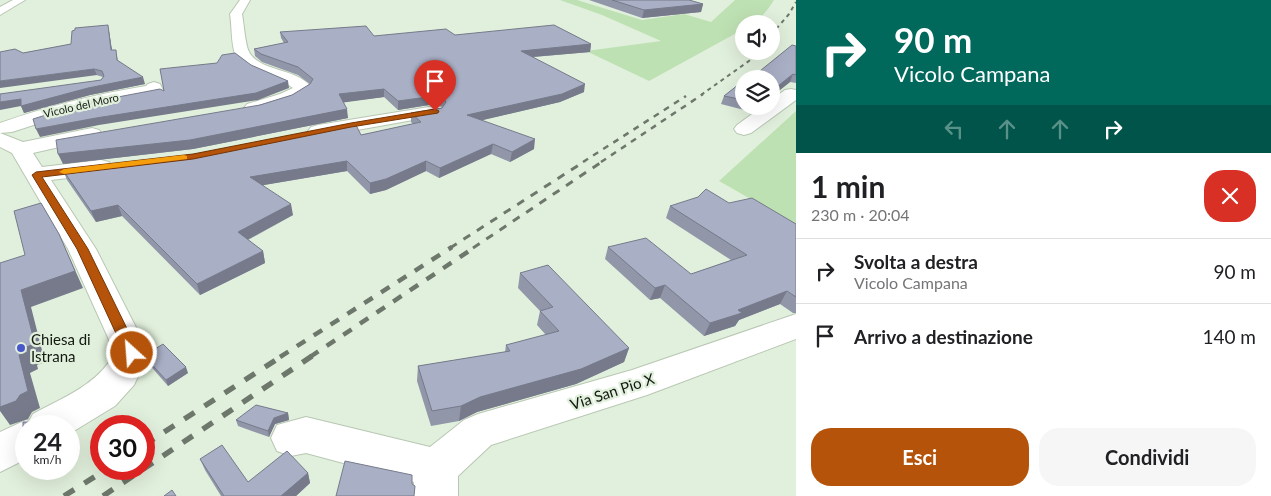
<!DOCTYPE html>
<html lang="it">
<head>
<meta charset="utf-8">
<style>
  body { margin:0; font-family:Lato,sans-serif; background:#f6f6f6; color:#202124; height:100vh; display:flex; flex-direction:column; font-size:19px; white-space:nowrap }
  * { box-sizing:border-box; margin:0 }
  p { font-size:16px; color:#757577 }
  .icon { flex:none; width:28px; height:28px; fill:none; stroke:currentColor; stroke-width:2; stroke-linecap:round; stroke-linejoin:round }
  .map { position:relative; flex:1; overflow:hidden }
  .details { display:flex; flex-direction:column; background:#fff; width:475px }
  .details>* { flex:none }
  .banner { background:#00695c; color:#fff; overflow:hidden }
  .buttons { position:absolute; left:735px; top:15px; display:grid; gap:10px }
  .buttons a { display:grid; place-items:center; width:45px; height:45px; border-radius:50%; background:#fff; box-shadow:0 5px 20px #0002; font-size:25px }
  .speed { position:absolute; left:15px; top:415px; display:flex; gap:10px; font-size:25px; font-weight:700; text-align:center }
  .speed>* { display:grid; place-content:center; width:65px; height:65px; border-radius:50%; background:#fff; box-shadow:0 5px 20px #0002; line-height:1 }
  .speed small { font-size:12px; font-weight:400 }
  .speed .limit { border:8px solid #d22; background:#fff; color:#111 }
  .pin { position:absolute; display:grid; place-items:center; width:42px; height:42px; color:#fff; margin:-51px -21px; border-radius:50% 50% 50% 0; rotate:-45deg; box-shadow:0 0 5px #0007 }
  .pin .icon { rotate:45deg }
  .me { position:absolute; width:55px; margin:-28px; rotate:334deg; stroke-linejoin:round; filter:drop-shadow(0 0 4px #0008) }
  .turn { display:flex; align-items:center; gap:18px; height:105px; padding:0 15px; font-size:22px }
  .turn .icon { width:65px; height:65px; stroke-width:2.5 }
  .turn b { display:block; font-size:35px; line-height:42px }
  .lanes { display:flex; align-items:center; height:48px; padding:0 15px; background:#0003; justify-content:center; gap:25px; direction:ltr }
  .lanes .off { opacity:.35 }
  .round { display:grid; place-items:center; flex:none; width:52px; height:52px; border-radius:20px; background:#f6f6f6 }
  .summary { display:flex; align-items:center; justify-content:space-between; height:85px; padding:0 15px }
  h1 { font-size:30px; font-weight:700; line-height:38px }
  .button { display:flex; gap:10px; margin-top:auto; padding:10px 15px }
  .button a { flex:1; height:58px; border-radius:20px; background:#b45309; color:#fff; font-size:20px; font-weight:700; line-height:58px; text-align:center }
  .button a+a { background:#f6f6f6; color:#202124 }
  ul { padding:0; list-style:none }
  li { display:flex; align-items:center; gap:15px; height:65px; padding:0 15px; border-top:1px solid #e0e0e0 }
  li div { flex:1 }
  li b { display:block; font-size:19px }
  li em { font-style:normal }
  main { display:flex; flex:1; min-height:0 }
  .map>svg:first-child { display:block }
  .green { fill:#bee1b3 }
  .lines { fill:none; stroke-linecap:round; stroke-linejoin:round }
  .minor-casing { stroke:#b8c7b3; stroke-width:2 }
  .minor { fill:#fff; fill-rule:evenodd }
  .rail-far4 { stroke:#6e776b; stroke-width:2; stroke-dasharray:4 4; stroke-linecap:butt }
  .rail-far3 { stroke:#6e776b; stroke-width:2.5; stroke-dasharray:6 6; stroke-linecap:butt }
  .rail-far2 { stroke:#6e776b; stroke-width:3; stroke-dasharray:8 8; stroke-linecap:butt }
  .rail-far1 { stroke:#6e776b; stroke-width:4.5; stroke-dasharray:10 10; stroke-linecap:butt }
  .rail { stroke:#6e776b; stroke-width:5.5; stroke-dasharray:12 12; stroke-linecap:butt }
  .wall { fill:#9196a9 }
  .shaded-wall { fill:#767a8a }
  .building { fill:#a9afc5; stroke:#767a8a }
  .route { fill:#b45309; stroke:#753606 }
  .slow { fill:#f59e0b }
  .poi-dot { fill:#4957cc; stroke:#e1f0dc; stroke-width:2 }
  .labels { text-anchor:middle; dominant-baseline:central; stroke-width:4.5; stroke-linejoin:round; paint-order:stroke }
  .far-street-label { font-size:11px; fill:#131811; stroke:#e1f0dc }
  .near-poi-label { font-size:15px; fill:#131811; stroke:#e1f0dc; text-anchor:start }
  .near-street-label { font-size:15px; fill:#131811; stroke:#e1f0dc }
</style>
</head>
<body>
<main>
<div class="map">
<svg width="796" height="496" viewBox="0 0 796 496">
  <rect width="100%" height="100%" fill="#e1f0dc"/>
  <g class="green">
    <path d="M560,0H577L642,20L684,14L711,22L735,0H774C767,11 758,24 744,24V29L742,30L649,81L586,51L661,41L602,15Z"/>
    <path d="M796,111V225L719,181Z"/>
  </g>
  <g class="lines">
    <g class="minor-casing">
      <g id="minor">
        <path d="M13,0H25L0,15V7Z"/>
        <path d="M240,0H250L242,14C244,24 245,44 249,52C260,72 298,68 312,88C303,102 269,109 253,113L247,112L244,108L247,104L280,94L293,88C276,75 245,74 235,54C231,43 232,26 230,14Z"/>
        <path d="M154,82L160,84L163,90L161,94L83,109L12,132L0,133V123C48,106 96,94 146,86L148,84Z"/>
        <path d="M791,89L796,90V100L751,133L744,135L737,133L734,129L737,125L763,106H771V100L785,90Z"/>
        <path d="M435,106L441,107L444,111L441,115L318,137L311,135L308,131L311,127L318,125Z"/>
        <path d="M92,128L99,130L102,134L99,138L33,153L42,167L101,160L109,162L112,167L109,172L101,174L51,180L96,249L149,353L134,385L115,406L69,434V426H26V459L0,472V432L26,420L29,421L33,414C64,397 97,385 115,353L68,249L12,153L0,147V133L23,142Z"/>
        <path d="M796,314V339L647,395L491,445L458,476V496H414V482L306,453L291,456L277,451L271,438L277,425L306,417L430,447L464,420L478,414L632,370Z"/>
      </g>
    </g>
    <use href="#minor" class="minor"/>
    <g class="rail-far4">
      <path d="M771,35L789,14L796,2"/>
      <path d="M701,95L763,51"/>
    </g>
    <g class="rail-far3">
      <path d="M583,162L686,96"/>
      <path d="M601,162L703,94"/>
    </g>
    <g class="rail-far2">
      <path d="M450,248L585,161"/>
      <path d="M473,248L603,161"/>
    </g>
    <g class="rail-far1">
      <path d="M280,357L452,247"/>
      <path d="M310,357L475,247"/>
    </g>
    <g class="rail">
      <path d="M144,445L282,356"/>
      <path d="M64,496L107,469"/>
      <path d="M103,496L312,356"/>
    </g>
  </g>
  <g class="wall">
    <path d="M589,0H689L703,4L701,12L642,18Z"/>
    <path d="M109,31L112,50L117,56L118,61L145,84L90,95L24,113L21,106L101,80L103,77L23,53L71,44Z"/>
    <path d="M280,32L374,36L455,35L591,44L590,52L533,57L584,92L560,102L482,120L534,149L510,162L491,154L439,178L426,171L386,190L370,194L347,171L263,185L293,215L248,240L263,251L265,263L200,295L122,216L96,222L67,180L63,170L361,135L413,124L411,122V113L442,108L443,107L435,104L398,110L384,97L343,102L348,118L193,149L63,164L292,95L310,84L298,75L262,62L255,56L254,49L284,43L281,38Z"/>
    <path d="M796,46V83L790,82L771,97V79Z"/>
    <path d="M744,81V106H759L752,112L721,104L724,96Z"/>
    <path d="M729,203L796,224V313H793L780,304L739,320L735,326L704,336L660,298L650,300L605,259L608,247L691,274L731,260L666,218L670,206Z"/>
    <path d="M520,273L629,348L624,362L576,384L477,412L459,421L431,426L417,381L418,366L505,352L506,345L546,335L537,325L540,311L518,288Z"/>
    <path d="M144,356L188,373L168,386L147,362Z"/>
    <path d="M288,413L289,420L275,424L269,437L238,426L236,420Z"/>
    <path d="M200,459L248,482L308,473L310,483L296,496H221L205,470Z"/>
  </g>
  <g class="shaded-wall">
    <path d="M703,4L701,12L642,18L644,10Z"/>
    <path d="M108,25L109,31L113,57L111,50Z"/>
    <path d="M591,44L590,52L520,58L521,51Z"/>
    <path d="M94,69L97,75L0,88V81Z"/>
    <path d="M793,74L790,82L771,97V94L773,90Z"/>
    <path d="M143,77L145,84L90,95L24,113L21,106L0,110V102L88,88Z"/>
    <path d="M288,81L289,88L258,100L99,125L40,137L36,129Z"/>
    <path d="M585,84L584,92L560,102L466,124L467,115Z"/>
    <path d="M384,89V97L340,103L339,94Z"/>
    <path d="M435,96V104L398,110V101Z"/>
    <path d="M754,106H759L752,112Z"/>
    <path d="M347,109L348,118L193,149L63,164L58,154Z"/>
    <path d="M535,139L534,149L510,162L512,152Z"/>
    <path d="M493,144L491,154L439,178L440,168Z"/>
    <path d="M347,161V171L252,187L250,177Z"/>
    <path d="M426,161V171L386,190L370,194V183Z"/>
    <path d="M291,204L293,215L241,243L238,232Z"/>
    <path d="M118,205L122,216L96,222L91,211Z"/>
    <path d="M59,234L83,288L31,307L45,362L37,365L38,369L30,373L40,408L32,412L28,419L10,425L0,411V407L19,355L26,347L21,290Z"/>
    <path d="M263,251L265,263L200,295L197,284Z"/>
    <path d="M665,285L660,298L650,300L655,288Z"/>
    <path d="M787,291L780,304L739,320L735,326L704,336L710,323L738,310Z"/>
    <path d="M629,348L624,362L576,384L477,412L459,421L461,406L480,397Z"/>
    <path d="M186,367L188,373L168,386L166,380Z"/>
    <path d="M288,413L289,420L275,424L269,437L268,431L274,418Z"/>
    <path d="M35,422L38,426H26V431L23,427Z"/>
    <path d="M308,473L310,483L296,496H281Z"/>
  </g>
  <g class="building">
    <path d="M612,0H689L703,4L644,10Z"/>
    <path d="M108,25L111,50H116L117,60L143,77L88,88L21,106V99L0,102V94L101,80L104,76L102,71L94,69L0,81V52L15,49L23,53L71,44L72,31L75,30V28Z"/>
    <path d="M554,25L591,44L521,51L585,84L562,94L467,115L535,139L512,152L493,144L440,168L426,161L386,179L370,183L347,161L250,177L291,204L238,232L263,251L197,284L118,205L91,211L63,170L191,155L355,123L361,135L421,122L411,113L442,108L446,102L443,97L435,96L398,101L384,89L339,94L347,109L190,140L58,154L56,140L260,105L292,95L310,84L313,79L298,67L261,54L254,49L288,42L280,32L366,26L374,36L446,29L455,35Z"/>
    <path d="M792,45L796,46V75L793,74L773,90L771,94V79H750Z"/>
    <path d="M235,53L251,65L288,81L256,93L96,118L36,129L33,119L81,104L160,89L164,91L160,69L217,63L222,55Z"/>
    <path d="M743,81L744,100L724,96Z"/>
    <path d="M706,189L729,203L752,198L796,224V297L787,291L738,310L742,313L710,323L665,285L655,288L608,247L646,238L691,274L747,255L670,206L698,197Z"/>
    <path d="M41,203L59,234L75,271L21,290L35,344L26,347L28,352L19,355L28,391L20,395L16,401L0,407V263L25,255L14,211Z"/>
    <path d="M548,265L629,348L581,369L480,397L461,406L432,411L418,366L510,351L506,345L559,331L540,311L553,307L520,273Z"/>
    <path d="M163,344L186,367L166,380L144,356Z"/>
    <path d="M256,405L288,413L274,418L268,431L236,420Z"/>
    <path d="M23,422H35L23,427Z"/>
    <path d="M222,445L248,482L287,451L308,473L281,496H224L200,459Z"/>
    <path d="M345,461L412,475V484L415,486L414,496H336Z"/>
    <path d="M172,490L176,496H164Z"/>
  </g>
  <path class="route" d="M435,109L439,111L438,113L351,127L193,159L42,177L88,249L139,353L137,357L132,359L127,357L125,353L77,249L32,175L36,172L193,154L351,123Z"/>
  <path class="slow" d="M184,155L187,156V159L64,174L59,172L64,169Z"/>
  <circle class="poi-dot" cx="21" cy="348" r="5"/>
  <g class="labels">
    <g class="far-street-label">
      <text transform="translate(81 105) rotate(-13)">Vicolo del Moro</text>
    </g>
    <g class="near-poi-label">
      <text x="31" y="339">Chiesa di<tspan x="31" dy="17">Istrana</tspan></text>
    </g>
    <g class="near-street-label">
      <text transform="translate(612 391) rotate(-18)">Via San Pio X</text>
    </g>
  </g>
</svg>
<div class="buttons">
<a><svg class="icon" aria-label="sound" viewBox="0 0 24 24"><path d="M4 9h4l5-4v14l-5-4H4zM17 9q2 3 0 6"/></svg></a>
<a><svg class="icon" aria-label="layers" viewBox="0 0 24 24"><path d="M12 4l9 5-9 5-9-5zM3 14l9 5 9-5"/></svg></a>
</div>
<div class="speed"><div>24<small>km/h</small></div><div class="limit">30</div></div>
<div class="pin" style="left:435px;top:111px;background:#d93025"><svg class="icon" aria-label="arrive" viewBox="0 0 24 24"><path d="M6 21V4h12l-3 4 3 4H6"/></svg></div>
<svg class="me" style="left:132px;top:353px" viewBox="-20 -20 40 40"><circle r="17" fill="#b45309" stroke="#fff" stroke-width="3"/><path d="M0-11L8 9 0 5-8 9z" fill="#fff"/></svg>
</div>
<section class="details">
<div class="banner">
<div class="turn"><svg class="icon" aria-label="right" viewBox="0 0 24 24"><path d="M7 20v-9h11M14 6l5 5-5 5"/></svg><div><b>90 m</b>Vicolo Campana</div></div>
<div class="lanes"><svg class="icon off" aria-label="left" viewBox="0 0 24 24"><path d="M17 20v-9H6M10 6l-5 5 5 5"/></svg><svg class="icon off" aria-label="ahead" viewBox="0 0 24 24"><path d="M12 20V5M6 11l6-6 6 6"/></svg><svg class="icon off" aria-label="ahead" viewBox="0 0 24 24"><path d="M12 20V5M6 11l6-6 6 6"/></svg><svg class="icon" aria-label="right" viewBox="0 0 24 24"><path d="M7 20v-9h11M14 6l5 5-5 5"/></svg></div>
</div>
<div class="summary"><div><h1>1 min</h1><p>230 m · 20:04</p></div><a class="round" style="background:#d93025;color:#fff"><svg class="icon" aria-label="close" viewBox="0 0 24 24"><path d="M6 6l12 12M18 6L6 18"/></svg></a></div>
<ul>
<li><svg class="icon" aria-label="right" viewBox="0 0 24 24"><path d="M7 20v-9h11M14 6l5 5-5 5"/></svg><div><b>Svolta a destra</b><p>Vicolo Campana</p></div><em>90 m</em></li>
<li><svg class="icon" aria-label="arrive" viewBox="0 0 24 24"><path d="M6 21V4h12l-3 4 3 4H6"/></svg><div><b>Arrivo a destinazione</b></div><em>140 m</em></li>
</ul>
<div class="button"><a>Esci</a><a>Condividi</a></div>
</section>
</main>
</body>
</html>
